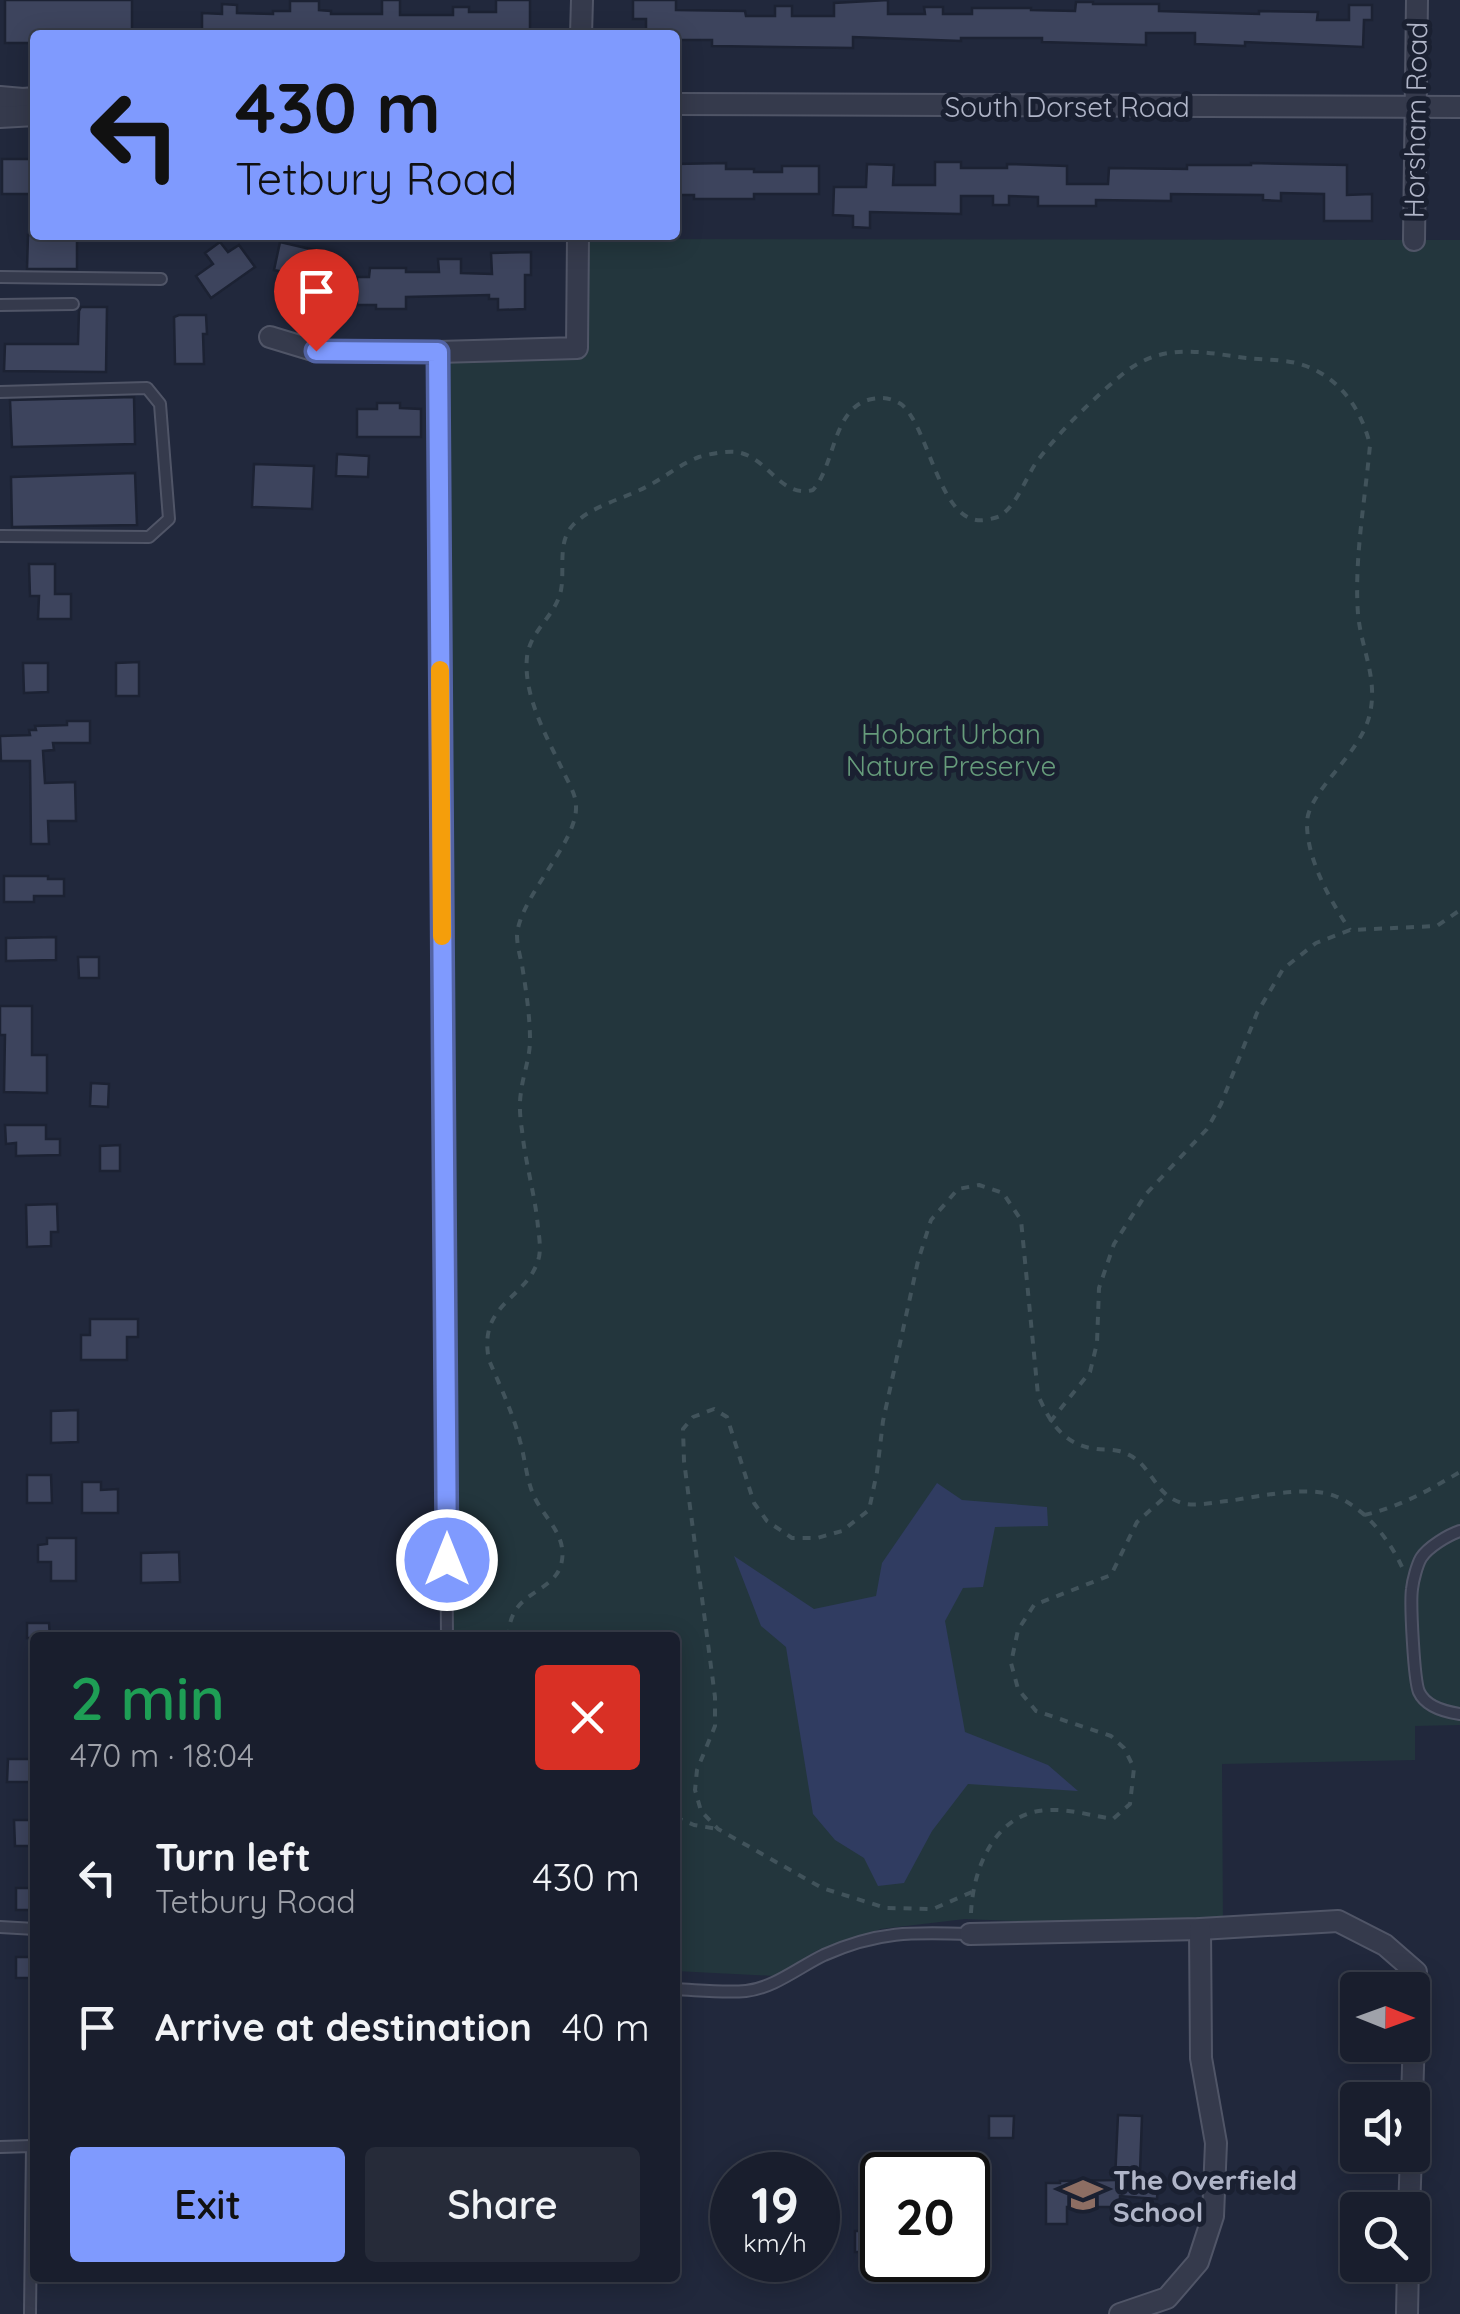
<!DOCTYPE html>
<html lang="en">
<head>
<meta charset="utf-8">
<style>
  body { margin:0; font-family:Quicksand,sans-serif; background:#262b39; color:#f1f3f6; height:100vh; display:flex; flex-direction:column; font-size:38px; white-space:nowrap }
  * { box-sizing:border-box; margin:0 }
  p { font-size:32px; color:#9fa2aa }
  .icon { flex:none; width:55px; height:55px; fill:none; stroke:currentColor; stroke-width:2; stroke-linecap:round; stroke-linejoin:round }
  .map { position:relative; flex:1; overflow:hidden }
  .side { position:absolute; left:30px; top:1632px; width:650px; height:650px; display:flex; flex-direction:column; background:#191e2d; border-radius:10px; box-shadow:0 5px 25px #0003,0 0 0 2px #373c49 }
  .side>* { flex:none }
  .guide { position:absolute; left:30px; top:30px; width:650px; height:210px; border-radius:10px; box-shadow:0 5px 25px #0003,0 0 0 2px #373c49; background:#7f9afe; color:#111; overflow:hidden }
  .needle { width:65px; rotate:91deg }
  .tools { position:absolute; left:1340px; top:1972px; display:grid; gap:20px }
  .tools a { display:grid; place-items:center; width:90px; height:90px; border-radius:10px; background:#191e2d; box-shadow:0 5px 25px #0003,0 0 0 2px #373c49; font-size:50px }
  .speed { position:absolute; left:710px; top:2152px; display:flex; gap:20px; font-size:50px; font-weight:700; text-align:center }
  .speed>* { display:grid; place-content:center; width:130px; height:130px; border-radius:50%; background:#191e2d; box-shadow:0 5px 25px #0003,0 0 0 2px #373c49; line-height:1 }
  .speed small { font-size:25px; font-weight:400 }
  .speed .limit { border:5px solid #111; border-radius:15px; background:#fff; color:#111 }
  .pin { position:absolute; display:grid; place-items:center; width:85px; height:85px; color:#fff; margin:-102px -42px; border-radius:50% 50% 50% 0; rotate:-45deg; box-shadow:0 0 10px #0007 }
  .pin .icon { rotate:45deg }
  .me { position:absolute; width:110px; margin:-55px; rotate:0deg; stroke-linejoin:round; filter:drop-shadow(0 0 8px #0008) }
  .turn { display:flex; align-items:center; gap:35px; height:210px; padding:0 40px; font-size:45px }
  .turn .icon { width:130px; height:130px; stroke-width:2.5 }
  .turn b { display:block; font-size:70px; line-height:85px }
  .round { display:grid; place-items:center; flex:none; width:105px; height:105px; border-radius:10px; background:#262b39 }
  .summary { display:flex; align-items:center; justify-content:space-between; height:170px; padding:0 40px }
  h1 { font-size:60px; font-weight:600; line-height:75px; color:#1e9e55 }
  .primary-button { display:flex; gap:20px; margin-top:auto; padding:20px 40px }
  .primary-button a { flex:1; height:115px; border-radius:10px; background:#7f9afe; color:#111; font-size:40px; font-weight:600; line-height:115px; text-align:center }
  .primary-button a+a { background:#262b39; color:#f1f3f6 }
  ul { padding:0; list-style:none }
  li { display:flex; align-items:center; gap:30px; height:150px; padding:0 40px }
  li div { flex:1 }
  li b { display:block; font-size:38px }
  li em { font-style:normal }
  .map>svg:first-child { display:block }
  .green { fill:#23363d }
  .water { fill:#303c61 }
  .building { fill:#3d445d; stroke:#1c2233; stroke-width:2.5 }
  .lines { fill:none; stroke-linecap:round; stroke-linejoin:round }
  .lane-casing { stroke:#505567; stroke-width:14 }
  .street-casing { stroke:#505567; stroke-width:24 }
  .path { stroke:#41535b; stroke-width:4; stroke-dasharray:8 8; stroke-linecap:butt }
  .lane { stroke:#353a4c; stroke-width:10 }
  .street { stroke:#353a4c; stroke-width:20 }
  .route-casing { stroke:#5364a5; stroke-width:25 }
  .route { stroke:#7f9afe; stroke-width:18 }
  .slow { stroke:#f59e0b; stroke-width:18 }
  .labels { text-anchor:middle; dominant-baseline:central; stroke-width:10; stroke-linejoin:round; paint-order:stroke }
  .street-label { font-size:28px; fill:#b0b5c8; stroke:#1a2031 }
  .park-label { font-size:28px; fill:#669b7b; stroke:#1a2031 }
  .poi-label { font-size:28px; font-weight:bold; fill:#b0b5c8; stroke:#1a2031; text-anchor:start }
</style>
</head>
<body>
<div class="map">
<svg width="1460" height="2314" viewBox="0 0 1460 2314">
  <rect width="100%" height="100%" fill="#21283c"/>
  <path class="green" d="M578,239L1460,240V1725L1415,1726V1760L1222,1764L1223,1928L1200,1929L965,1919L881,1929L818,1950L775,1976L675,1971V1638L453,1637L438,352L577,348Z"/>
  <path class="water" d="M937,1483L962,1500L1047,1507L1048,1526L995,1527L983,1587L963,1588L945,1621L965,1732L1048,1765L1078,1791L968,1784L932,1831L904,1883L878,1886L864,1858L835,1840L813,1814L786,1647L761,1626L734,1556L814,1609L876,1596L882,1563Z"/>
  <g class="building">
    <path d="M5,0H132V35H35V43H5Z"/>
    <path d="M382,0H400V15H453V7H469V12H496V0H530V35H202V13L222,14V4L237,5V13L273,14V11H290V1H319V10L331,11V14H382Z"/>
    <path d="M633,0H676V10L745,11L746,16H775V6H792V16H834V3L888,0V14H925L924,7H943V14H972V8H1031V10L1075,11L1076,2H1093V4H1159V11L1259,14V11L1318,12L1317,20H1349V5H1372V20H1364L1363,47L1245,42V46L1195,44V33H1146V45L1042,42V38H961V41L853,37V48L712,46V40H675V35H646V19H633Z"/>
    <rect x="2" y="159" width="33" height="35"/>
    <path d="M935,162H961V168H1007V164L1067,166V184H1108L1109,168L1187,169V165H1251V163L1347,165V195L1372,194V221H1324V194L1281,193V201L1263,200V195L1171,194V201L1096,200V206H1038V197L1009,196V205H993V196H961V214L870,212V228L853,227V216L833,215L834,187H866L867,164L894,165L893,185H935Z"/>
    <path d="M726,163V169H754V172H782V166H819V194H754V199H694V195H675V164Z"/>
    <path d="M28,235H77V269H27Z"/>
    <path d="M220,242L228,252L239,245L255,267L211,298L196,276L213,264L205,253Z"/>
    <path d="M280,242L332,254L326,281L274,270Z"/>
    <path d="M531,252V275H525V309L498,310V299H489V295L406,297V309H376V305H357V277H369L370,268H406V272H439L438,259H461V273L492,274L491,253Z"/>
    <path d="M81,307H107L106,372L4,371L5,344H78L79,311Z"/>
    <path d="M179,315H206L207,334H203L204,364H175L174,317Z"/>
    <path d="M134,397L135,444L12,447L10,400Z"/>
    <path d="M377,403H400V408L421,409V437H357V409H377Z"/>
    <path d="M337,454L369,456L368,477L336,476Z"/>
    <path d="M254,464L314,466L312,509L252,507Z"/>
    <path d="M135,473L137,525L12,527L11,477Z"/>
    <path d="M29,564H55V594H71V619H38L39,596H30Z"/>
    <path d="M139,662V696H116V663Z"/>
    <path d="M23,663H48V692L24,693Z"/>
    <path d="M67,721H90V743H53L54,750L43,751L45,783L75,782L76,821H48L49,844H31L30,761H1L0,736L30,735L29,730H36L35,726L67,725Z"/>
    <path d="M4,876H48V879H64V896H34V902H4Z"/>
    <path d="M56,937V960L6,961V938Z"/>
    <path d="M78,957H99V978H79Z"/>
    <path d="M0,1006H32V1055H47V1093L4,1092L5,1035H0Z"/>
    <path d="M91,1083L109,1084L108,1107L90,1106Z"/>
    <path d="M5,1125H46V1139H60V1155L16,1156V1143L6,1144Z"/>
    <path d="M120,1145V1171H100V1146Z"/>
    <path d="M57,1204L58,1232H51V1246L27,1247L26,1205Z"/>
    <path d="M90,1319H138V1337H127V1360H81V1335H90Z"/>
    <path d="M78,1410V1442L51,1443V1411Z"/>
    <path d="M27,1475H51L52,1503H27Z"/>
    <path d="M82,1482H101V1490L118,1489V1513H82Z"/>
    <path d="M47,1538H76V1581H51V1562H38V1545L47,1544Z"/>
    <path d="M179,1552L180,1582L141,1583V1553Z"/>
    <path d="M27,1623H49L50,1638H27Z"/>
    <path d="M8,1759H35V1782H7Z"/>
    <path d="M14,1820H35V1846H15Z"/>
    <rect x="16" y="1888" width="19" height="22"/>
    <rect x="16" y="1957" width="19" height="21"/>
    <path d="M1118,2115L1142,2116L1140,2172H1142V2181L1158,2183L1157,2199L1120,2196V2207H1067V2224H1046V2183H1060V2181L1115,2180Z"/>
    <path d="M989,2116H1014L1013,2138H989Z"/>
    <path d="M863,2196H882V2265H862V2252H855V2231H863Z"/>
  </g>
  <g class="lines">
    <g class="lane-casing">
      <g id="lane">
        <path d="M0,277L161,279"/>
        <path d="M0,305L73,304"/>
        <path d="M438,353L447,1638"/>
        <path d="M0,392L147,388L160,404L169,519L149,537L0,536"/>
        <path d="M1460,1531C1448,1535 1428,1547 1421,1558C1417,1565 1413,1580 1412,1589C1410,1603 1414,1681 1419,1692C1426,1707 1446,1712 1460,1714"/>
        <path d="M0,1927L35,1929"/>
        <path d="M675,1989C698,1990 723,1993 746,1991C774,1988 799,1967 824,1955C878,1931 912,1932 970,1934"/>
        <path d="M0,2147L32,2146L30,2314"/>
      </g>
    </g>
    <g class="street-casing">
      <g id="street">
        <path d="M581,35L582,0"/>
        <path d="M0,97L23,99L35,98"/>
        <path d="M675,104L1460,107"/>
        <path d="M0,117L35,115"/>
        <path d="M1414,240L1417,0"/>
        <path d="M270,337L316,351L438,352L577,348L578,235"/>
        <path d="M970,1934L1200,1929L1338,1921L1385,1945L1416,1972L1412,2100"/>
        <path d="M1409,2210L1411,2155"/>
        <path d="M1120,2314L1167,2298L1198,2262L1213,2216L1216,2143L1201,2058L1200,1929"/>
        <path d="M1407,2314L1408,2265"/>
      </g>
    </g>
    <g class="path">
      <path d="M1050,1422L1090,1372L1097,1343L1099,1288L1114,1244L1146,1194L1207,1129L1221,1104L1257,1013L1283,969L1316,943L1350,930L1437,926L1460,910"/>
      <path d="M1364,1515C1400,1507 1429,1490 1460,1472"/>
      <path d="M509,1638C507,1591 552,1595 561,1565C569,1535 543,1518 533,1494C526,1477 525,1458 520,1441C513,1413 500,1386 489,1360C477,1302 529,1299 539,1257C541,1247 539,1236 538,1227C535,1194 525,1162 522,1130C520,1118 519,1104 521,1092C523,1075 530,1058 530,1040C530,1016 526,990 522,965C520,956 517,945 517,935C520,896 578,842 576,806C576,794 568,782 563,771C547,737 523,696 527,657C530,630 556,616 561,590C565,569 557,542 573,525C591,506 623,499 646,487C664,478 680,464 699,457C709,454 725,451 736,452C768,456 780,499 813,490C836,464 832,407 872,399C883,397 891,398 901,404C930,427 939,527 985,520C990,519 996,518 1000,516C1018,504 1026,476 1038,460C1061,430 1090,402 1118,378C1159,342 1196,351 1246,358C1266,360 1288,359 1306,366C1341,379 1362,411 1370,445C1365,501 1354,559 1358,614C1361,648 1378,678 1370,713C1362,754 1306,792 1307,824C1307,860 1331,902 1350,930"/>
      <path d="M675,1817L694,1825L718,1829"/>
      <path d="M972,1892L933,1909L886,1908L822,1888L718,1829L701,1811L695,1790L697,1770L715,1726V1697L684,1461L683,1429L693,1417L714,1409L727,1417L754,1503L767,1521L792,1538H817L842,1531L869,1510L877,1472L883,1421L918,1261L931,1220L958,1189L979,1185L1003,1193L1021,1220L1038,1395C1050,1423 1064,1445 1096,1449C1103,1450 1112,1449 1119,1451C1153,1460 1151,1494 1182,1503C1195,1507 1214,1502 1228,1501C1257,1497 1307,1485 1335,1496C1365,1508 1389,1539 1402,1567"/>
      <path d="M971,1913C973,1867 996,1811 1049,1810C1070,1809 1093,1816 1113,1819L1130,1804L1134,1768L1124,1748L1111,1736L1036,1711L1018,1689L1011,1663L1018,1630L1034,1605L1111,1575L1137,1522L1166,1496"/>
    </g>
    <use href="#lane" class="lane"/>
    <use href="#street" class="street"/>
  </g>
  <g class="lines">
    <g class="route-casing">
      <path id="route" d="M316,351L438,352L447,1560"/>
    </g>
    <use href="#route" class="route"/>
    <path class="slow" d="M440,670L442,936"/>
  </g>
  <defs>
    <g id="school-bare" transform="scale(3)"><path d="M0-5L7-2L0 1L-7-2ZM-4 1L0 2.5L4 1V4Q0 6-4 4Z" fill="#8d6e63" stroke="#1a2031" stroke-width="2.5" paint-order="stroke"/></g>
  </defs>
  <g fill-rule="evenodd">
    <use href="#school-bare" x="1083" y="2195"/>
  </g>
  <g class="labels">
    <g class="street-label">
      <text x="1067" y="106">South Dorset Road</text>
      <text transform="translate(1415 120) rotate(-89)">Horsham Road</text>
    </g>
    <g class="park-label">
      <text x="951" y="733">Hobart Urban<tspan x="951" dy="32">Nature Preserve</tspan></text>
    </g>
    <g class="poi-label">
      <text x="1113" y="2179">The Overfield<tspan x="1113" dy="32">School</tspan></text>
    </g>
  </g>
</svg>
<div class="tools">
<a><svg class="needle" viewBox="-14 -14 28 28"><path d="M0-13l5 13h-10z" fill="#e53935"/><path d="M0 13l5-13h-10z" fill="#9fa2aa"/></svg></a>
<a><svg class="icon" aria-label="sound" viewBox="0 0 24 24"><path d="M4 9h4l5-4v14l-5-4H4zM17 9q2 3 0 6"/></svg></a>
<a><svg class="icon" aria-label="search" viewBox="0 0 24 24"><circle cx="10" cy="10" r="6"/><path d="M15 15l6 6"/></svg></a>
</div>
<div class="speed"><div>19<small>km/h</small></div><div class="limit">20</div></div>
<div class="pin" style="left:316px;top:351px;background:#d93025"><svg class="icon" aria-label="arrive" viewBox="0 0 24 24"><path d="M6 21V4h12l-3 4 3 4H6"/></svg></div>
<svg class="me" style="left:447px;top:1560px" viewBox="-20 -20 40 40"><circle r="17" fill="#7f9afe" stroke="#fff" stroke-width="3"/><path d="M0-11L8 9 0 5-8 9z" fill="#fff"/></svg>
<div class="guide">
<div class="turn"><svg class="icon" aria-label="left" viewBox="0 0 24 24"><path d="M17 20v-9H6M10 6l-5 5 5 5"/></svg><div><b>430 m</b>Tetbury Road</div></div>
</div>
<section class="side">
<div class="summary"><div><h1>2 min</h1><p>470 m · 18:04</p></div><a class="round" style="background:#d93025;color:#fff"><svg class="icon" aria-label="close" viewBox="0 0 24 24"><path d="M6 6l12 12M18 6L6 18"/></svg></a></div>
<ul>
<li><svg class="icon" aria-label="left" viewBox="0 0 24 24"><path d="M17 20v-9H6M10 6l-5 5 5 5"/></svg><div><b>Turn left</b><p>Tetbury Road</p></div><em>430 m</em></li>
<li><svg class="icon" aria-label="arrive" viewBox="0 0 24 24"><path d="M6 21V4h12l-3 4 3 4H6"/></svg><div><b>Arrive at destination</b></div><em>40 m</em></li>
</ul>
<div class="primary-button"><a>Exit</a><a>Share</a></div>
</section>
</div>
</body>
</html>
